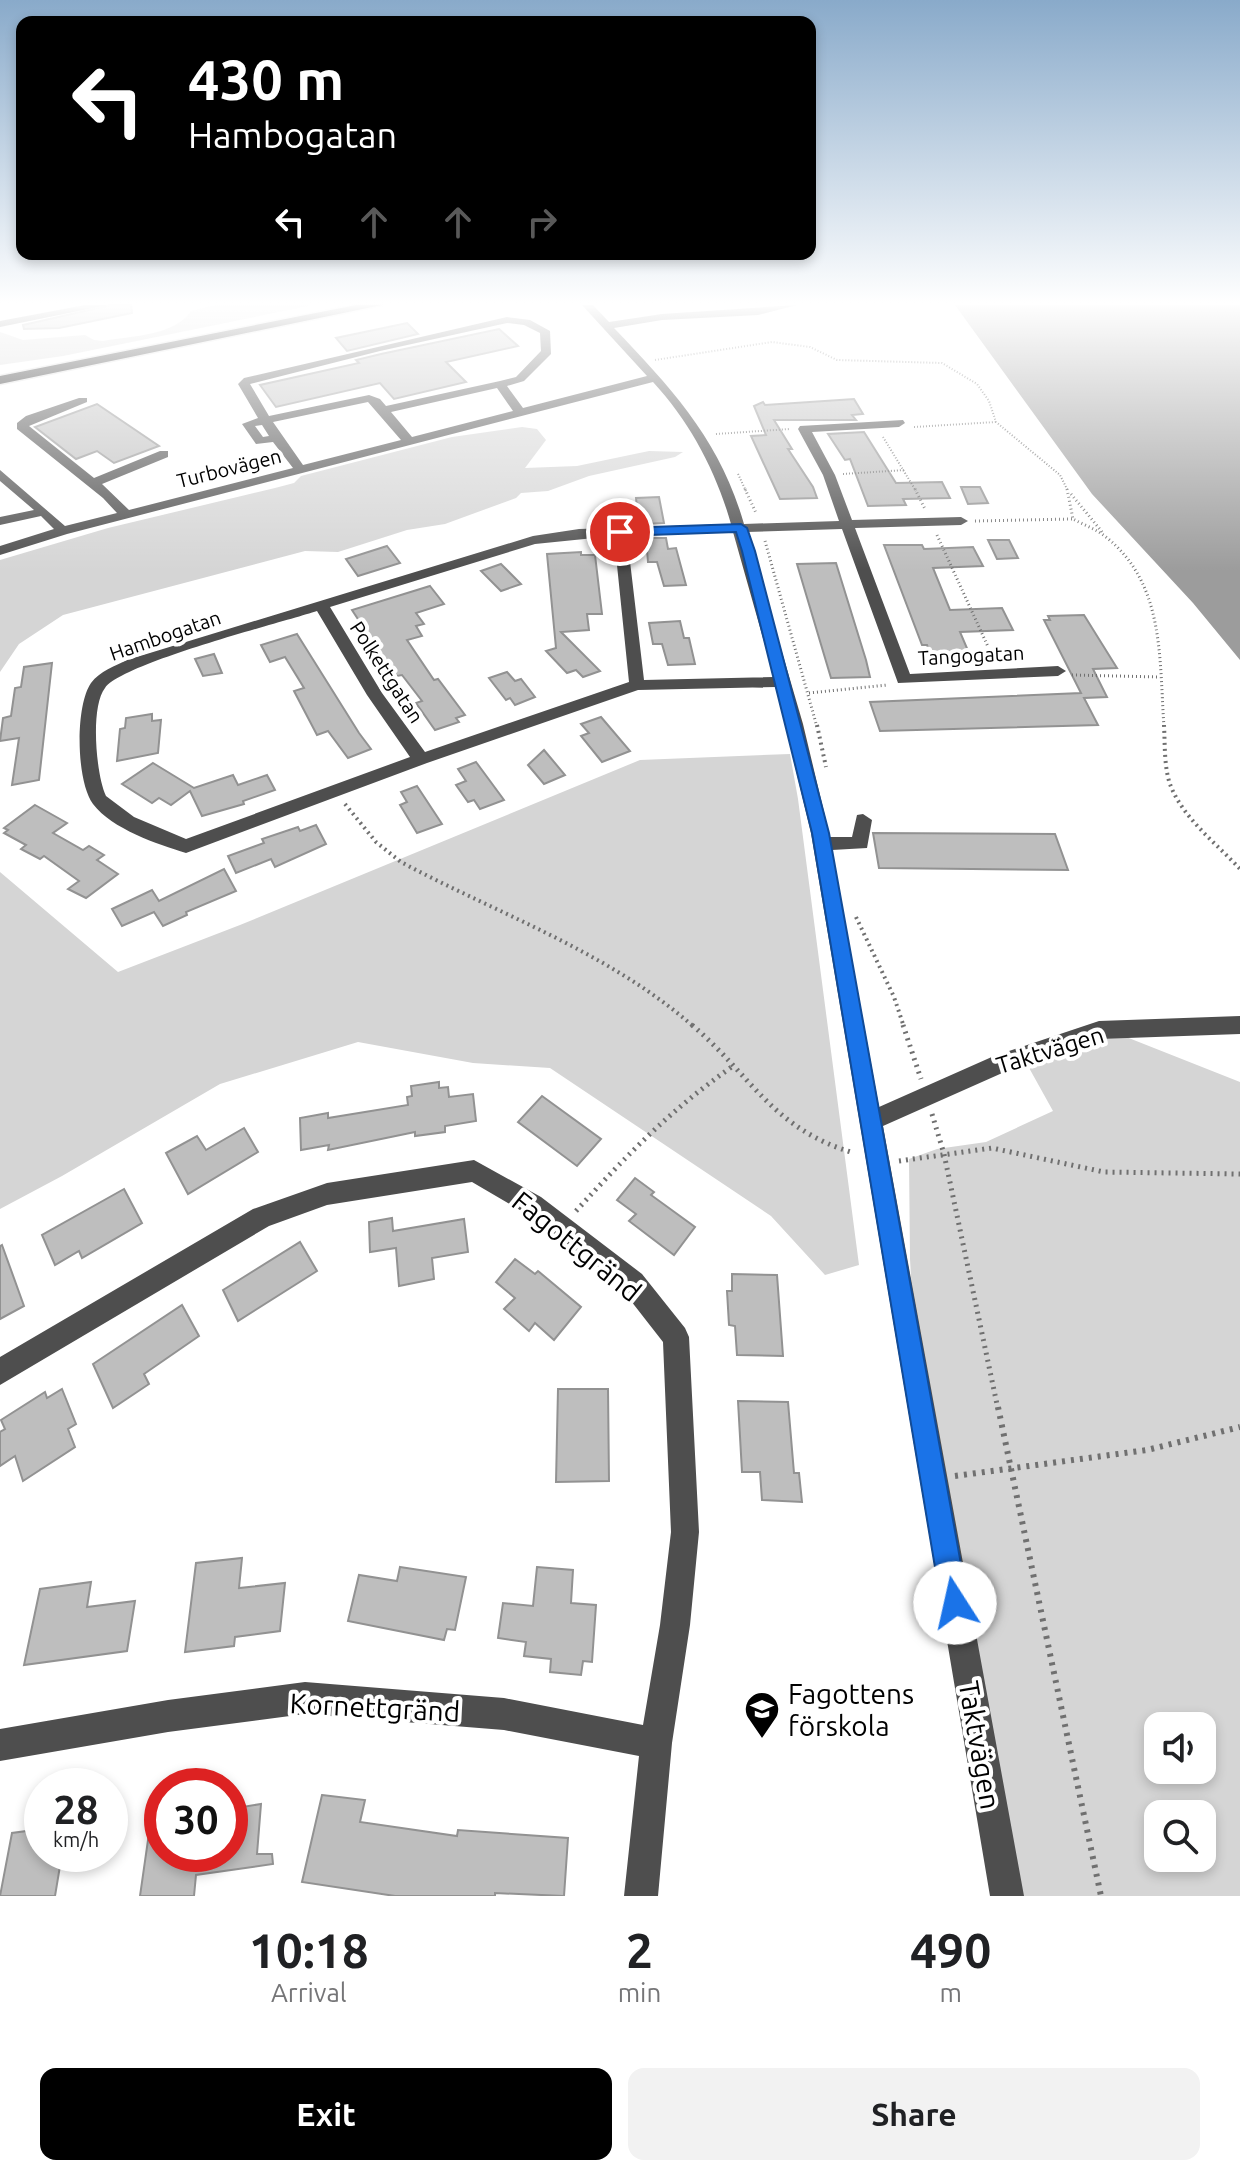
<!DOCTYPE html>
<html lang="en">
<head>
<meta charset="utf-8">
<style>
  body { margin:0; font-family:Ubuntu,sans-serif; background:#f2f2f2; color:#202124; height:100vh; display:flex; flex-direction:column; font-size:30px; white-space:nowrap }
  * { box-sizing:border-box; margin:0 }
  p { font-size:26px; color:#757577 }
  .icon { flex:none; width:44px; height:44px; fill:none; stroke:currentColor; stroke-width:2; stroke-linecap:round; stroke-linejoin:round }
  .map { position:relative; height:1896px; overflow:hidden }
  .side { display:flex; flex-direction:column; background:#fff; flex:1 }
  .side>* { flex:none }
  .banner { position:absolute; left:16px; top:16px; width:800px; height:244px; border-radius:16px; box-shadow:0 4px 12px #0003; background:#000; color:#fff; overflow:hidden }
  .fabs { position:absolute; left:1144px; top:1712px; display:grid; gap:16px }
  .fabs a { display:grid; place-items:center; width:72px; height:72px; border-radius:16px; background:#fff; box-shadow:0 4px 12px #0003; font-size:40px }
  .speed { position:absolute; left:24px; top:1768px; display:flex; gap:16px; font-size:40px; font-weight:700; text-align:center }
  .speed>* { display:grid; place-content:center; width:104px; height:104px; border-radius:50%; background:#fff; box-shadow:0 4px 12px #0003; line-height:1 }
  .speed small { font-size:20px; font-weight:400 }
  .speed .limit { border:12px solid #d22; background:#fff; color:#111 }
  .pin { position:absolute; display:grid; place-items:center; width:68px; height:68px; color:#fff; margin:-34px; border:4px solid #fff; border-radius:50%; box-shadow:0 2px 8px #0007 }
  .me { position:absolute; width:88px; margin:-44px; rotate:350deg; stroke-linejoin:round; filter:drop-shadow(0 0 6px #0008) }
  .turn { display:flex; align-items:center; gap:28px; height:168px; padding:0 40px; font-size:36px }
  .turn .icon { width:104px; height:104px; stroke-width:2.5 }
  .turn b { display:block; font-size:56px; line-height:68px }
  .lanes { display:flex; align-items:center; height:76px; padding:0 40px; background:#0003; justify-content:center; gap:40px; direction:ltr }
  .lanes .off { opacity:.35 }
  .eta { display:flex; justify-content:space-evenly; align-items:center; height:136px; text-align:center }
  .eta b { font-size:48px; font-weight:700; line-height:56px }
  .action { display:flex; gap:16px; margin-top:auto; padding:16px 40px }
  .action a { flex:1; height:92px; border-radius:16px; background:#000; color:#fff; font-size:32px; font-weight:700; line-height:92px; text-align:center }
  .action a+a { background:#f2f2f2; color:#202124 }
  .map>svg:first-child { display:block }
  .green { fill:#d5d5d5; fill-rule:evenodd }
  .water { fill:#9c9c9c }
  .building { fill:#bebebe; stroke:#929292; stroke-width:2 }
  .lines { fill:none; stroke-linecap:round; stroke-linejoin:round }
  .highway-casing { stroke:#dbdbdb; stroke-width:3 }
  .path-far4 { stroke:#707070; stroke-width:2; stroke-dasharray:1 2; stroke-linecap:butt }
  .path-far3 { stroke:#707070; stroke-width:3; stroke-dasharray:1 3; stroke-linecap:butt }
  .path-far2 { stroke:#707070; stroke-width:4; stroke-dasharray:2 4; stroke-linecap:butt }
  .path-far1 { stroke:#707070; stroke-width:5; stroke-dasharray:2 5; stroke-linecap:butt }
  .path { stroke:#707070; stroke-width:6; stroke-dasharray:3 6; stroke-linecap:butt }
  .minor { fill:#4e4e4e; fill-rule:evenodd }
  .highway { fill:#000; fill-rule:evenodd }
  .route { fill:#1a73e8; stroke:#114b97; stroke-width:2 }
  .labels { text-anchor:middle; dominant-baseline:central; stroke-width:8; stroke-linejoin:round; paint-order:stroke }
  .far-street-label { font-size:20px; fill:#000; stroke:#fff }
  .street-label { font-size:24px; fill:#000; stroke:#fff }
  .near-street-label { font-size:28px; fill:#000; stroke:#fff }
  .near-poi-label { font-size:28px; fill:#000; stroke:#fff; text-anchor:start }
</style>
</head>
<body>
<div class="map">
<svg width="1240" height="1896" viewBox="0 0 1240 1896">
  <rect width="100%" height="100%" fill="#fff"/>
  <g class="green">
    <path d="M216,305H313L63,356L0,365V332L23,340L85,335L94,340L103,341C130,336 175,336 191,311Z"/>
    <path d="M522,427L537,429L546,440L525,468L577,466L649,451L683,452L675,457L589,476L548,491L521,493L516,498L445,524L407,530L338,552L305,551L63,615L19,644L0,672V560L108,528L275,488L294,483L301,476L452,437Z"/>
    <path d="M790,754L798,799L859,1265L825,1275L771,1216L550,1068L473,1063L358,1042L220,1084L62,1176L0,1209V872L118,972L240,925L640,760Z"/>
    <path d="M1111,1031L1240,1082V1896H1018L919,1417L910,1259L909,1159L937,1149L986,1142L1053,1111L1023,1057ZM1158,1726H1202V1770H1158ZM1158,1814H1202V1858H1158Z"/>
  </g>
  <path class="water" d="M955,305H1240V660L1193,603L1092,494Z"/>
  <g class="building">
    <path d="M111,305H131L132,313L59,328L24,329L23,325Z"/>
    <path d="M407,323L418,334L347,351L336,338Z"/>
    <path d="M499,329L518,346L446,362L466,382L394,399L380,383L276,407L260,385L359,363L356,360L381,354Z"/>
    <path d="M854,399L863,414L852,415L856,420H774L792,449H788L813,487L817,498L780,499L751,436L766,435L754,406L763,402L765,405Z"/>
    <path d="M97,404L159,446L114,463L97,451L76,459L35,427Z"/>
    <path d="M864,432L896,483L942,482L950,498L903,499L906,505L868,506L850,459L845,460L828,434Z"/>
    <path d="M961,487H980L988,503L968,504Z"/>
    <path d="M659,497L664,523L644,524L643,517L638,518L636,498Z"/>
    <path d="M646,538H666L668,549L676,548L686,585L664,586L657,562H648Z"/>
    <path d="M988,540H1009L1018,558L997,559Z"/>
    <path d="M884,545H922L924,549L973,547L983,566L933,568L950,610L1002,608L1013,630L960,632L972,660L933,661L927,645H922Z"/>
    <path d="M387,546L400,563L358,576L346,559Z"/>
    <path d="M581,552V555H595L602,614H587L589,630L561,632L600,671L583,677L576,670L567,673L546,651L556,648L547,554Z"/>
    <path d="M836,563L866,660L870,677L831,678L797,564Z"/>
    <path d="M501,564L521,584L501,591L481,571Z"/>
    <path d="M430,586L444,604L416,613L424,624L416,626L422,636L407,640L434,680L438,679L465,715L456,718L459,722L435,730L416,703L422,701L402,675L397,676L390,668L352,610Z"/>
    <path d="M1084,615L1117,668L1093,669L1107,697L1084,698L1098,725L880,731L870,702L1081,693L1044,620H1050L1048,616Z"/>
    <path d="M680,621L684,638H689L695,664L668,665L662,644H653L649,623Z"/>
    <path d="M297,634L359,733L371,749L348,758L328,731L317,735L294,691L304,688L285,657L270,662L261,645Z"/>
    <path d="M214,654L222,673L203,676L195,659Z"/>
    <path d="M52,663L39,780L12,785L19,738L0,741L3,718L11,716L15,688L21,687L24,667Z"/>
    <path d="M507,672L515,681L521,679L535,697L515,705L510,698L506,700L489,678Z"/>
    <path d="M152,714V721L161,720L158,753L117,761L120,729L125,728L126,718Z"/>
    <path d="M601,717L630,751L602,762L581,736L589,733L581,724Z"/>
    <path d="M544,750L565,775L544,784L528,765Z"/>
    <path d="M476,762L504,800L480,809L474,800L468,802L456,785L466,781L458,769Z"/>
    <path d="M153,763L194,788L233,775L238,785L267,775L275,790L243,801L244,804L202,816L190,791L171,805L159,798L152,803L122,784Z"/>
    <path d="M417,786L442,824L417,833L400,805L407,802L401,792Z"/>
    <path d="M35,805L67,823L53,833L83,850L89,846L104,855L97,860L118,874L86,898L68,889L79,881L44,856L40,859L21,849L26,845L4,833L8,830L4,828Z"/>
    <path d="M316,825L326,844L275,867L271,859L236,873L228,856L264,843L262,839L298,827L300,831Z"/>
    <path d="M873,833L1055,834L1068,870L879,868Z"/>
    <path d="M224,869L236,891L186,912L187,915L163,926L154,912L122,926L112,909L152,890L159,901Z"/>
    <path d="M439,1082V1088L448,1087L449,1097L473,1094L476,1121L445,1126V1132L415,1136V1132L328,1150L329,1145L301,1150L300,1118L328,1113V1118L408,1105L407,1097L412,1096L411,1086Z"/>
    <path d="M542,1096L601,1139L577,1166L518,1122Z"/>
    <path d="M244,1128L258,1152L188,1194L166,1153L197,1136L206,1150Z"/>
    <path d="M635,1178L654,1192L651,1195L695,1227L674,1255L629,1221L636,1214L617,1200Z"/>
    <path d="M124,1189L142,1223L82,1258L79,1251L55,1265L42,1235Z"/>
    <path d="M392,1218L393,1231L464,1219L468,1252L432,1258L434,1279L399,1286L396,1248L370,1252L369,1222Z"/>
    <path d="M300,1242L317,1271L238,1321L223,1290Z"/>
    <path d="M2,1245L24,1306L0,1319V1246Z"/>
    <path d="M515,1259L535,1274L538,1271L581,1307L554,1340L535,1323L529,1331L504,1309L515,1298L496,1282Z"/>
    <path d="M732,1274L777,1275L783,1356L737,1355L735,1326L729,1325L727,1291H732Z"/>
    <path d="M182,1305L199,1336L144,1374L149,1384L113,1408L93,1364Z"/>
    <path d="M62,1389L76,1424L68,1429L75,1447L23,1481L15,1456L0,1466V1432L5,1429L1,1420L45,1392L47,1398Z"/>
    <path d="M558,1389H608L609,1481L556,1482Z"/>
    <path d="M738,1401L788,1402L794,1473H799L802,1502L762,1500L760,1472H742Z"/>
    <path d="M242,1558L239,1588L285,1583L280,1631L235,1637L234,1646L185,1652L196,1563Z"/>
    <path d="M400,1567L466,1577L455,1630L447,1629L444,1640L348,1621L359,1575L397,1581Z"/>
    <path d="M537,1567L573,1570L571,1603L596,1605L592,1662L583,1661L581,1675L550,1672L551,1659L524,1656L526,1642L498,1638L503,1603L533,1606Z"/>
    <path d="M91,1582L87,1607L135,1601L127,1651L24,1665L40,1589Z"/>
    <path d="M322,1795L365,1800L360,1822L457,1836L458,1830L568,1838L564,1896L495,1893V1896H395L302,1882Z"/>
    <path d="M261,1804L257,1854H272L273,1864L196,1875L194,1896H140L152,1812H162V1854H230V1809Z"/>
    <path d="M42,1829V1854H62L55,1896H0L12,1833Z"/>
  </g>
  <g class="lines">
    <g class="highway-casing">
      <path id="highway" d="M356,305H382L0,384V376Z"/>
    </g>
    <g class="path-far4">
      <path d="M655,360L772,342L810,347L837,360L942,363L977,384L989,401L996,422L1060,475L1068,491"/>
      <path d="M914,427L996,422"/>
      <path d="M716,434L790,429"/>
      <path d="M883,437L916,491"/>
      <path d="M738,474L746,491"/>
      <path d="M843,474L905,470"/>
    </g>
    <g class="path-far3">
      <path d="M745,489L756,513"/>
      <path d="M915,489L925,509"/>
      <path d="M1067,489L1073,519C1084,525 1096,529 1106,537C1165,584 1159,658 1164,727"/>
      <path d="M1071,494L1103,533"/>
      <path d="M975,521L1073,519"/>
      <path d="M937,535L995,662"/>
      <path d="M765,541L817,727"/>
      <path d="M1072,675L1160,677"/>
      <path d="M809,693L887,685"/>
    </g>
    <g class="path-far2">
      <path d="M817,725L826,767"/>
      <path d="M1164,725C1165,743 1164,763 1169,781C1180,816 1216,843 1240,869"/>
      <path d="M345,804L376,842L401,862C500,915 609,952 694,1027"/>
      <path d="M856,917L894,997L904,1027"/>
    </g>
    <g class="path-far1">
      <path d="M692,1025C752,1076 772,1129 854,1153"/>
      <path d="M903,1025L921,1079"/>
      <path d="M932,1114L944,1154L998,1409"/>
      <path d="M899,1161L992,1148L1104,1172L1240,1174"/>
      <path d="M576,1211C628,1154 669,1111 733,1066"/>
    </g>
    <g class="path">
      <path d="M998,1407L1101,1896"/>
      <path d="M955,1476L1147,1450L1240,1427"/>
    </g>
    <g class="minor">
      <path d="M85,305H108L0,327V321Z"/>
      <path d="M582,305H593L609,322L662,314L797,305L758,315L662,320L614,328C673,390 720,440 744,524L839,521L823,475L798,429L800,426L903,420L905,423L899,427L812,432L835,475L852,520L961,517L968,521L961,525L855,528L910,674L1058,666L1066,671L1058,676L898,683L842,529L747,532L803,724L830,837H852L857,815L863,814L872,820L867,848L832,850L879,1107L994,1056L1099,1021L1240,1016V1034L1099,1039L1009,1070L883,1126L1024,1896H990L811,833L776,687L638,690L427,763L186,853C157,844 112,829 93,804C76,781 75,706 91,683C100,671 115,666 127,660L533,536L579,529L731,524C716,471 690,422 653,382L67,534L0,555V546L54,529L41,516L0,525V517L34,510L0,481V470L65,526L117,513L103,498L17,429V423L26,416L79,398H87V402L29,426L94,478L160,451H168V457L102,484L129,510L293,468L273,442L256,444L242,424L258,418L238,384L244,378L507,317L530,320L550,331L551,354L524,381L507,386L523,408L647,376ZM507,323L524,325L540,333L541,351L516,377L500,381L386,406L380,399L369,395L269,416L250,384L380,351ZM497,388L513,411L412,437L391,412ZM368,402L401,440L303,465L273,422ZM262,425L269,436L263,437L255,426ZM733,532L774,677L644,680L627,536ZM614,536L629,682L425,752L382,693L330,607L535,544ZM317,611L367,695L410,757L186,839L134,817L106,796C96,775 90,707 105,688C123,663 280,623 317,611Z"/>
      <path d="M474,1160L541,1197L642,1274L685,1328L689,1337L699,1532L690,1625L672,1743L658,1896H624L639,1756L504,1730L305,1714L168,1732L0,1761V1729L168,1700L305,1682L504,1698L643,1725L660,1625L671,1532L663,1342L624,1292L525,1213L472,1182L327,1205L269,1226L0,1385V1357L253,1209L327,1183Z"/>
    </g>
    <use href="#highway" class="highway"/>
  </g>
  <linearGradient id="sky" x2="0" y2="1"><stop stop-color="#89aaca"/><stop offset="0.53" stop-color="#fff"/><stop offset="1" stop-color="#fff" stop-opacity="0"/></linearGradient>
  <rect width="1240" height="571" fill="url(#sky)"/>
  <path class="route" d="M741,524L747,528L755,551L829,833L968,1603L964,1613L955,1617L945,1613L941,1603L812,833L742,551L736,532L620,536L614,532L620,528Z"/>
  <defs>
    <g id="school-pin" transform="scale(1.8)"><path d="M0 17L-7.5 6A9.5 9.5 0 1 1 7.5 6Z" fill="#000" stroke="#fff"/><path d="M0-5L7-2L0 1L-7-2ZM-4 1L0 2.5L4 1V4Q0 6-4 4Z" fill="#fff"/></g>
  </defs>
  <g fill-rule="evenodd">
    <use href="#school-pin" x="762" y="1709"/>
  </g>
  <g class="labels">
    <g class="far-street-label">
      <text transform="translate(229 468) rotate(-14)">Turbovägen</text>
      <text transform="translate(165 635) rotate(-19)">Hambogatan</text>
      <text transform="translate(971 655) rotate(-3)">Tangogatan</text>
      <text transform="translate(387 672) rotate(57)">Polkettgatan</text>
    </g>
    <g class="street-label">
      <text transform="translate(1050 1050) rotate(-17)">Taktvägen</text>
    </g>
    <g class="near-street-label">
      <text transform="translate(577 1246) rotate(39)">Fagottgränd</text>
      <text transform="translate(375 1707) rotate(3)">Kornettgränd</text>
      <text transform="translate(980 1745) rotate(80)">Taktvägen</text>
    </g>
    <g class="near-poi-label">
      <text x="788" y="1693">Fagottens<tspan x="788" dy="32">förskola</tspan></text>
    </g>
  </g>
</svg>
<div class="fabs">
<a><svg class="icon" aria-label="sound" viewBox="0 0 24 24"><path d="M4 9h4l5-4v14l-5-4H4zM17 9q2 3 0 6"/></svg></a>
<a><svg class="icon" aria-label="search" viewBox="0 0 24 24"><circle cx="10" cy="10" r="6"/><path d="M15 15l6 6"/></svg></a>
</div>
<div class="speed"><div>28<small>km/h</small></div><div class="limit">30</div></div>
<div class="pin" style="left:620px;top:532px;background:#d93025"><svg class="icon" aria-label="arrive" viewBox="0 0 24 24"><path d="M6 21V4h12l-3 4 3 4H6"/></svg></div>
<svg class="me" style="left:955px;top:1603px" viewBox="-20 -20 40 40"><circle r="19" fill="#fff"/><path d="M0-13L10 11 0 6-10 11z" fill="#1a73e8"/></svg>
<div class="banner">
<div class="turn"><svg class="icon" aria-label="left" viewBox="0 0 24 24"><path d="M17 20v-9H6M10 6l-5 5 5 5"/></svg><div><b>430 m</b>Hambogatan</div></div>
<div class="lanes"><svg class="icon" aria-label="left" viewBox="0 0 24 24"><path d="M17 20v-9H6M10 6l-5 5 5 5"/></svg><svg class="icon off" aria-label="ahead" viewBox="0 0 24 24"><path d="M12 20V5M6 11l6-6 6 6"/></svg><svg class="icon off" aria-label="ahead" viewBox="0 0 24 24"><path d="M12 20V5M6 11l6-6 6 6"/></svg><svg class="icon off" aria-label="right" viewBox="0 0 24 24"><path d="M7 20v-9h11M14 6l5 5-5 5"/></svg></div>
</div>
</div>
<section class="side">
<div class="eta">
<div><b>10:18</b><p>Arrival</p></div>
<div><b>2</b><p>min</p></div>
<div><b>490</b><p>m</p></div>
</div>
<div class="action"><a>Exit</a><a>Share</a></div>
</section>
</body>
</html>
